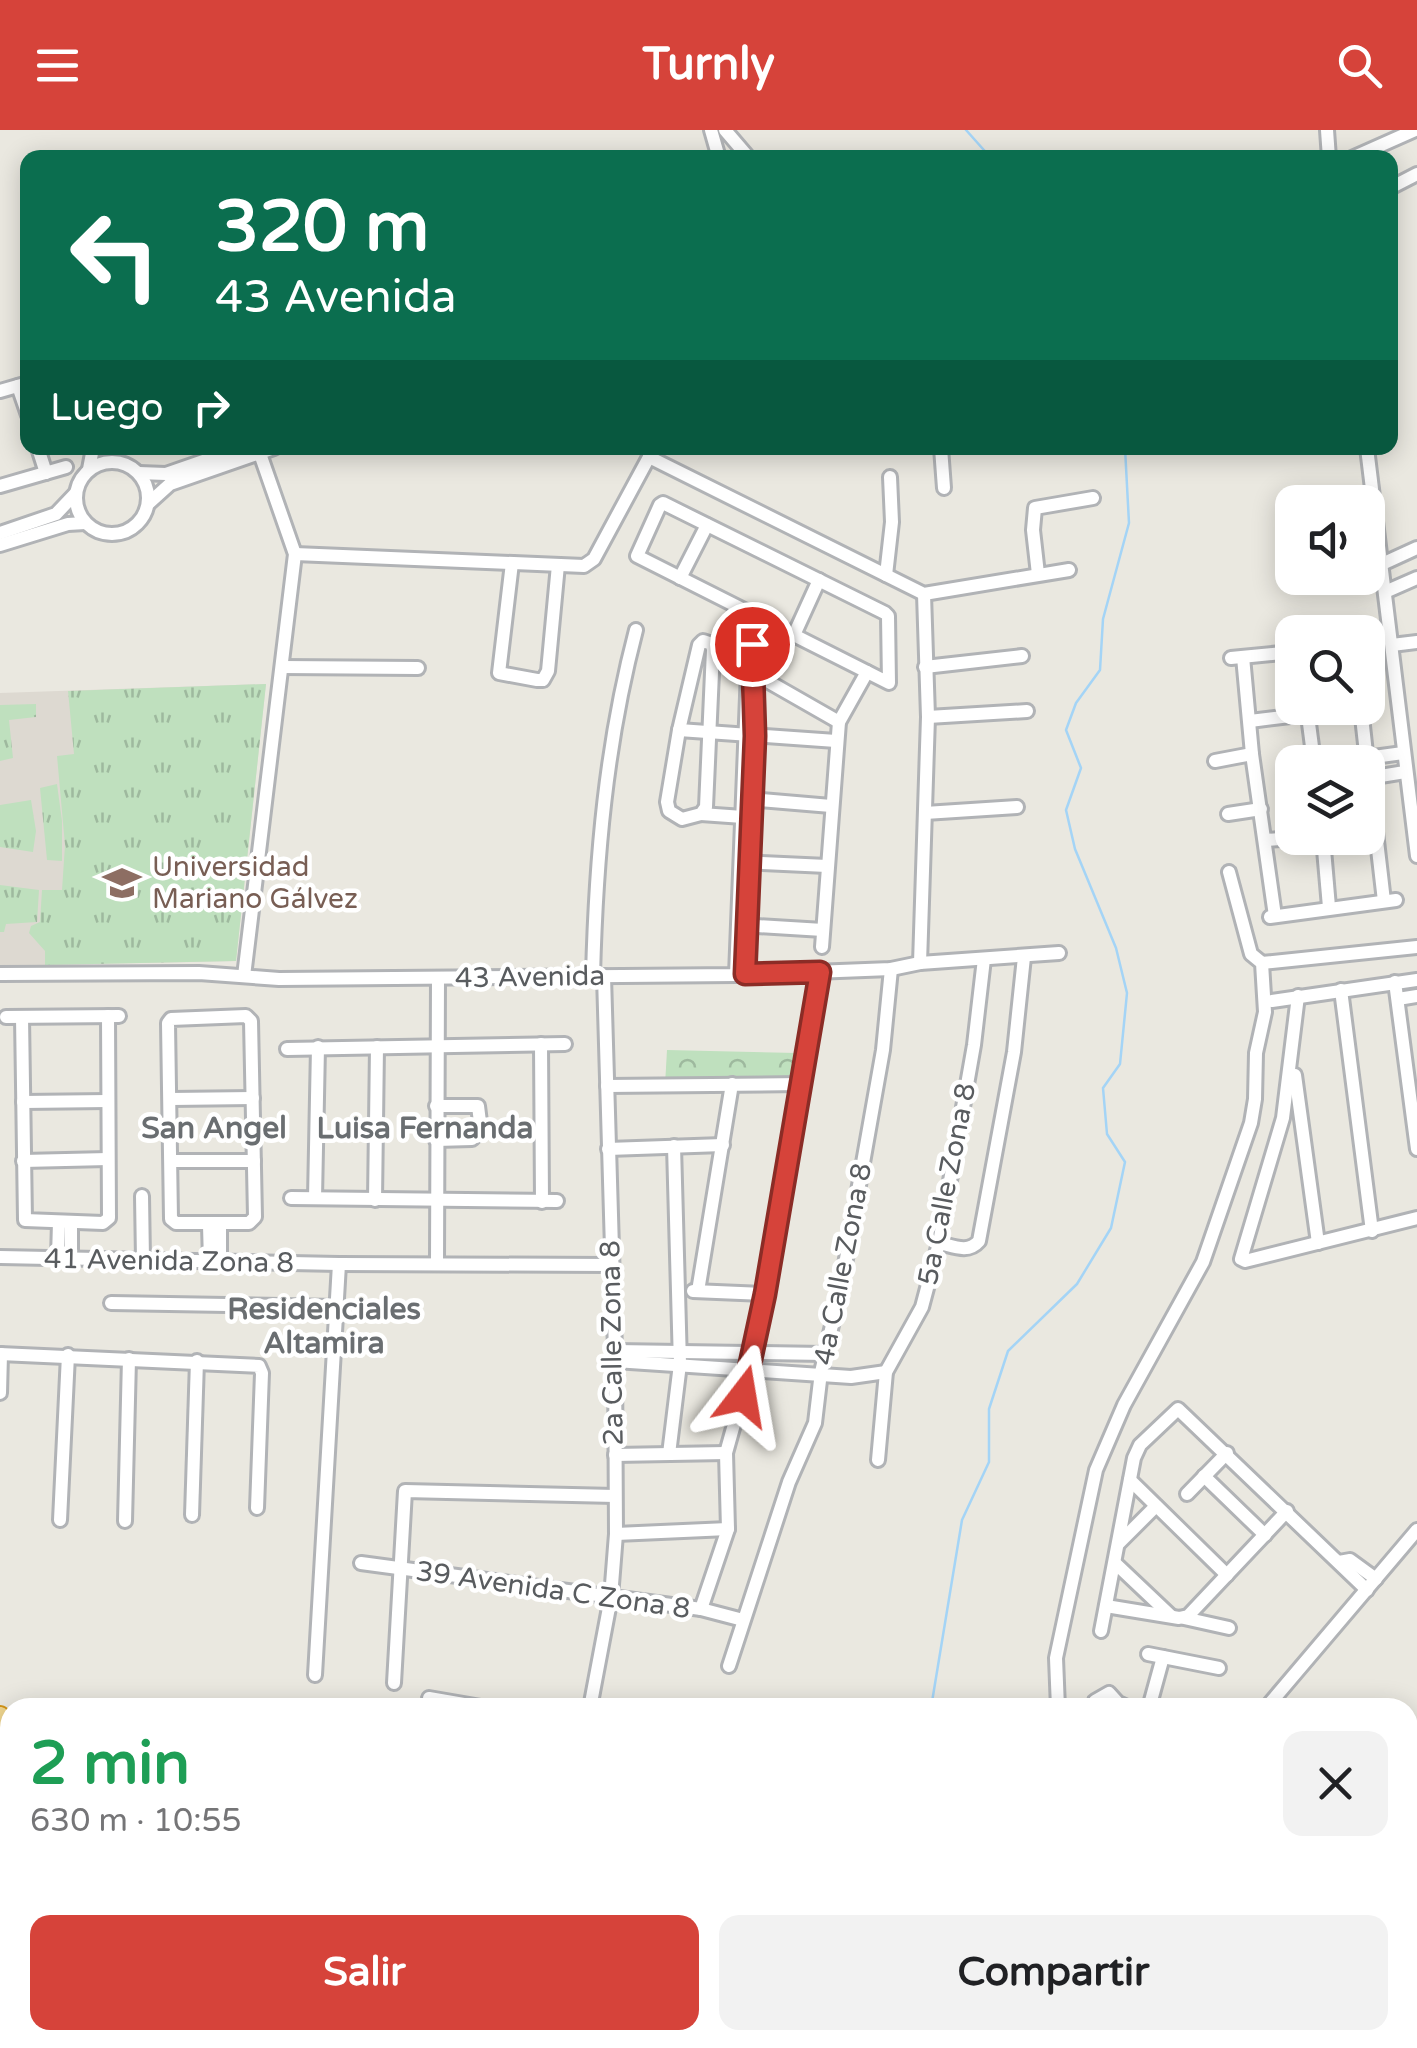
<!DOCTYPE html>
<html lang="es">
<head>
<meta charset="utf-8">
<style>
  body { margin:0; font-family:"Varela Round",sans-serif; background:#f2f2f2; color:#202124; height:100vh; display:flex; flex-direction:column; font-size:38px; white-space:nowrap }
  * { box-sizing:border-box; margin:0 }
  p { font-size:32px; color:#757577 }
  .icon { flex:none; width:55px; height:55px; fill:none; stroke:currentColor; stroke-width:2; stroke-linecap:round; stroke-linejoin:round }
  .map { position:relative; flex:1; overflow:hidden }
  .sheet { position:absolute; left:0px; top:1568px; width:1418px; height:352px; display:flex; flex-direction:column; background:#fff; border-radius:30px 30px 0 0; box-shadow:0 5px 25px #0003 }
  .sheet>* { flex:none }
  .guide { position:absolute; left:20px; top:20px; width:1378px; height:305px; border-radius:20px; box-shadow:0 5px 25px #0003; background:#0b6e4f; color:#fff; overflow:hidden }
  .controls { position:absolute; left:1275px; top:355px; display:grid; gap:20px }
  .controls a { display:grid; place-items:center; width:110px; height:110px; border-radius:20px; background:#fff; box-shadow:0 5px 25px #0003; font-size:50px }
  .pin { position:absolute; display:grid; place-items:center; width:85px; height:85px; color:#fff; margin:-42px; border:5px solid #fff; border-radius:50%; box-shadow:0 2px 10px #0007 }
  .me { position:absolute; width:110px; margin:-55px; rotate:14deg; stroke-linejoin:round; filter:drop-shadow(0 0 8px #0008) }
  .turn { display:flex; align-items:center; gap:35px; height:210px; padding:0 30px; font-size:45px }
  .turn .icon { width:130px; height:130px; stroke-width:2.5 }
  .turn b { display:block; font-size:70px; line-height:85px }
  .then { display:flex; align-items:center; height:95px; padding:0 30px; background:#0003; gap:20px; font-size:38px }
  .round { display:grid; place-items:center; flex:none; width:105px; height:105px; border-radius:20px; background:#f2f2f2 }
  .overview { display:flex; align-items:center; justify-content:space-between; height:170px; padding:0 30px }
  h1 { font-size:60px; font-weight:700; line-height:75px; color:#1e9e55 }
  .action { display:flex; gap:20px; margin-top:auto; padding:20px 30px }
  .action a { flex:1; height:115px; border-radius:20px; background:#d6433a; color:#fff; font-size:40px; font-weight:700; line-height:115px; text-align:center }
  .action a+a { background:#f2f2f2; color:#202124 }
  header { display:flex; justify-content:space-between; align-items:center; height:130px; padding:0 30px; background:#d6433a; color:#fff; font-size:45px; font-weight:700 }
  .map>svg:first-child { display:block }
  .education { fill:#ddd9d1 }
  .grass { fill:url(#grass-tufts) }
  .park { fill:url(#park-crowns) }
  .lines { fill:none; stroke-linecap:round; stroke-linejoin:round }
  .stream { stroke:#a4d4f6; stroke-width:2.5 }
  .minor-casing { stroke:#b1b3b6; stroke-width:18 }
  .highway-casing { stroke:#d49516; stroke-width:22 }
  .minor { stroke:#fff; stroke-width:12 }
  .highway { stroke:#f1d790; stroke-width:18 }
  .route-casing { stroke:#8b2c26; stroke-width:25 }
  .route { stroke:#d6433a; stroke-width:18 }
  .labels { text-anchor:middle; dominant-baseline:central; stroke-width:9; stroke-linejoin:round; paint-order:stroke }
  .education-label { font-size:28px; fill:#785e54; stroke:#fff; text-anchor:start }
  .street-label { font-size:28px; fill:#595c5f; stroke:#fff }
  .neighbourhood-label { font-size:30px; font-weight:bold; fill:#6a6e71; stroke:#fff }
</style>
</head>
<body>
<header><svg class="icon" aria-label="menu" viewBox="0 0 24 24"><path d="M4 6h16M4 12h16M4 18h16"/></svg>Turnly<svg class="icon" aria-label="search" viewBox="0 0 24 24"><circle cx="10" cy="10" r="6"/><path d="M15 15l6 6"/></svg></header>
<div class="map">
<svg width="1417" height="1918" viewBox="0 0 1417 1918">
  <defs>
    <pattern id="grass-tufts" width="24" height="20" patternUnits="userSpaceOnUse" patternTransform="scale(2.5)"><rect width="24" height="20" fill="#bfe0be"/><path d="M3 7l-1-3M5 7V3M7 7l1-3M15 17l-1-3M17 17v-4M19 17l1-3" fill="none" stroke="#9eb99e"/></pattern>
    <pattern id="park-crowns" width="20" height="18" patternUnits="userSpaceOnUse" patternTransform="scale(2.5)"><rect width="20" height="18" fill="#bfe0be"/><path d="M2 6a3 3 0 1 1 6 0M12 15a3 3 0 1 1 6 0" fill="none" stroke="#9eb99e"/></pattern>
  </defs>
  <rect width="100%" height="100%" fill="#eae8e0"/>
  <path class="education" d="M266,554L236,831L0,836V563Z"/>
  <g class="grass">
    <path d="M266,554L236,831L45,835V821L29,803L31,796L40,792L42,760H62L65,715L57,626L74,624L68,561Z"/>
    <path d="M36,574V587L9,590L13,628L0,631V575Z"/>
    <path d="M57,654L62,691V731L47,730L40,658Z"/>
    <path d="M31,670L36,701L33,722L0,717V675Z"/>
    <path d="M0,755L39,760L37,792L6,794L4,802H0Z"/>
  </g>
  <path class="park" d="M667,920L798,923L793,954L665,955Z"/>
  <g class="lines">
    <g class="stream">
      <path d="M966,0L991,28"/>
      <path d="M931,1578L962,1390L989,1332V1279L1008,1221L1077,1154L1111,1098L1125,1032L1107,1004L1103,958L1120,934L1127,863L1116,818L1075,719L1066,680L1081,638L1066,600L1076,573L1100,540L1103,489L1129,393L1125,318"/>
      <path d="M849,1910V1918"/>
    </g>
    <g class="minor-casing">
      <g id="minor">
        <path d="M711,0L719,28"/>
        <path d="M725,0L749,28"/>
        <path d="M1327,0L1329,28"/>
        <path d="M1352,28L1415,0"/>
        <path d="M1390,58L1417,44"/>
        <path d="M18,256L28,285"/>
        <path d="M0,261L28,253"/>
        <path d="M38,318L46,343"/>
        <path d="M941,318L944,358"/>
        <path d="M1367,318L1417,726"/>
        <path d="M649,327L924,464L1069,440"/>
        <circle cx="112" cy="368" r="36"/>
        <path d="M89,339L93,318"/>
        <path d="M139,343L166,344L241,318"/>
        <path d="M0,356L66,337"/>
        <path d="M149,373L170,354L274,318"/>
        <path d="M663,373L885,483L888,486L889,553L637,426L660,375Z"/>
        <path d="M0,403L56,384L76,363"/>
        <path d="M0,415L68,394L85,393"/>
        <path d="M295,424L584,436L594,429L649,327L650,318"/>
        <path d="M512,433L499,543L537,550H543L548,541L558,435"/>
        <path d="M1382,434L1417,418"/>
        <path d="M1038,444L1033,400L1035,378L1093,368"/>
        <path d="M886,445L892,392L890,347"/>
        <path d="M680,448L707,395"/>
        <path d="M1385,462L1417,448"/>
        <path d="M794,505L819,450"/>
        <path d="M703,511L712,514L713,520L706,677L701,684L682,689L669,681L667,672L679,600L699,515Z"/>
        <path d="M1392,515L1417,512"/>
        <path d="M1243,527L1252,624L1275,786"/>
        <path d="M1231,528L1292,522"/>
        <path d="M282,537L418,538"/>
        <path d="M925,537L1022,526"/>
        <path d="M755,544L839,592"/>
        <path d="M1307,578L1314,632"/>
        <path d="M1361,578L1367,632"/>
        <path d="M928,587L1027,581"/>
        <path d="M1250,591L1307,584"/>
        <path d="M679,600L836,611"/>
        <path d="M1215,631L1252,624"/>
        <path d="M1337,632L1403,623"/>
        <path d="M1368,633L1384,771"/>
        <path d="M1368,648L1405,642"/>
        <path d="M749,669L831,676"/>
        <path d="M925,683L1017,677"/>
        <path d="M701,684L743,687"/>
        <path d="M1228,684L1261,679"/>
        <path d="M752,700L755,591"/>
        <path d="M1323,708L1329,777"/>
        <path d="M1266,710L1295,708"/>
        <path d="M742,732L827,736"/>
        <path d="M1270,787L1396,770"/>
        <path d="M741,795L823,800"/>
        <path d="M822,817L839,592L867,542"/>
        <path d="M920,833L928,587L924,464"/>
        <path d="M1262,833L1417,817"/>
        <path d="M0,844L199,843L279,849L736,845L891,839L920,833L1059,823"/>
        <path d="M745,844L749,765"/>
        <path d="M736,845L748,541L751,515L765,489"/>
        <path d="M244,846L295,424L258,318"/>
        <path d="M593,846C596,728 606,614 636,500"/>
        <path d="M1395,852L1417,1019"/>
        <path d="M1341,860L1372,1101"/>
        <path d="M1298,866L1283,988L1241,1129L1245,1131L1417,1088"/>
        <path d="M1398,869L1417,866"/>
        <path d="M1272,871L1417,850"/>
        <path d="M246,886L251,891L255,1087L249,1093H176L171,1089L168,893L171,889Z"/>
        <path d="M6,887L119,886"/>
        <path d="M22,887L25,1090L103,1093L109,1088L108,886"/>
        <path d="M541,914L542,1072"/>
        <path d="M287,919L565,914"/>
        <path d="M1295,945L1318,1113"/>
        <path d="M607,956L801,954"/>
        <path d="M171,969L253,968"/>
        <path d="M23,972L108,971"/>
        <path d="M436,1010L472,1009L481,1000L478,976H436"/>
        <path d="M608,1019L723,1015"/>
        <path d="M23,1031L108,1029"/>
        <path d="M171,1031H254"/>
        <path d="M142,1066L143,1130"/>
        <path d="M291,1068L557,1071"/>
        <path d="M315,1068L318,917"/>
        <path d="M375,1070L377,917"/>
        <path d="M209,1095L210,1131"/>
        <path d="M220,1095V1132"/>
        <path d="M939,1113C953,1116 968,1124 979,1111L1014,922L1024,827"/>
        <path d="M0,1127L339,1134L610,1135"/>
        <path d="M58,1128L59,1092"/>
        <path d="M71,1128V1092"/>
        <path d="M437,1134L438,849"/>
        <path d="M693,1161L765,1164"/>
        <path d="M698,1161L732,954"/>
        <path d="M111,1173L337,1177"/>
        <path d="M615,1221L825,1224"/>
        <path d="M0,1224L259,1236L262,1243L257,1378"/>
        <path d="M615,1231L851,1247L886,1242"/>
        <path d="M0,1263L1,1224"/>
        <path d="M669,1324L680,1234L674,1016"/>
        <path d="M615,1325L726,1323"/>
        <path d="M878,1330L886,1242L922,1177L939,1113L974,915L984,829"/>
        <path d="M1204,1346L1265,1405"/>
        <path d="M1130,1350L1227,1445"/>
        <path d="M1187,1364L1227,1323"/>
        <path d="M192,1385L197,1231"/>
        <path d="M60,1390L68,1225"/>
        <path d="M125,1391L129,1229"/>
        <path d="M616,1404L728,1399"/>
        <path d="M1119,1413L1156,1376"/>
        <path d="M1339,1432L1350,1430L1376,1449"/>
        <path d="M361,1433L701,1479L743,1490"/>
        <path d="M1115,1433L1171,1486"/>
        <path d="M1106,1476L1179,1488L1188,1486L1287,1381"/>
        <path d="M701,1479L728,1399L726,1323L754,1223L820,841"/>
        <path d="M1184,1488L1229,1498"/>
        <path d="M1101,1501L1134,1328L1140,1315L1178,1279L1367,1460"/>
        <path d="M1148,1524L1219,1538"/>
        <path d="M729,1536L789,1352L815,1293L821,1242L841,1157L883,920L891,839"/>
        <path d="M315,1545L339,1134"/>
        <path d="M394,1553L405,1361L615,1366"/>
        <path d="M429,1568L487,1578"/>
        <path d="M1095,1571L1109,1563L1118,1573L1129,1578"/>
        <path d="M590,1578L611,1467L616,1404L615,1221L604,846"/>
        <path d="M1058,1578L1056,1528L1096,1340L1124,1275L1203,1132L1251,993L1255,969L1256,923L1265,882L1262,833L1251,824L1229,742"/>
        <path d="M1149,1578L1163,1527"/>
        <path d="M1266,1578L1417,1400"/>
        <path d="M0,1686L10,1685"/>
        <path d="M238,1918L240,1910"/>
        <path d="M408,1918L410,1910"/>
        <path d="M468,1918L470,1910"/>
        <path d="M608,1918L610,1910"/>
        <path d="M720,1918L722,1910"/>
        <path d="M909,1918L913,1910"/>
        <path d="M920,1918L923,1910"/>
        <path d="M966,1918L967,1910"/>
        <path d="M977,1918L978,1910"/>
        <path d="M1025,1918L1026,1910"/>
      </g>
    </g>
    <g class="highway-casing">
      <g id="highway">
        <path d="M0,1586L10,1600"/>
        <path d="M163,1910L165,1918"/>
      </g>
    </g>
    <use href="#minor" class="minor"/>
    <use href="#highway" class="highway"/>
  </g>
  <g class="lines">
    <g class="route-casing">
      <path id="route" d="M743,1266L765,1164L820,842L745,844L755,606L752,514"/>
    </g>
    <use href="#route" class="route"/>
  </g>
  <defs>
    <g id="university-bare" transform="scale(3)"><path d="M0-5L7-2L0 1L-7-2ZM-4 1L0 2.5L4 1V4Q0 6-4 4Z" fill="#8d6e63" stroke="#fff" stroke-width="2.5" paint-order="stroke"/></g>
  </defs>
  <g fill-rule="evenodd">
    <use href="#university-bare" x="122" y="753"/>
  </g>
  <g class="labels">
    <g class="education-label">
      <text x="152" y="737">Universidad<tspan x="152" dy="32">Mariano Gálvez</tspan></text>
    </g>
    <g class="street-label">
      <text transform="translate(530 847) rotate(-1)">43 Avenida</text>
      <text transform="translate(947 1054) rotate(-79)">5a Calle Zona 8</text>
      <text transform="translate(169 1131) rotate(1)">41 Avenida Zona 8</text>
      <text transform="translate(843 1134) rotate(-79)">4a Calle Zona 8</text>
      <text transform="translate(612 1213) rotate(-91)">2a Calle Zona 8</text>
      <text transform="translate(553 1460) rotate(8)">39 Avenida C Zona 8</text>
    </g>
    <g class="neighbourhood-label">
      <text x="214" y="998">San Angel</text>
      <text x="425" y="998">Luisa Fernanda</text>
      <text x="324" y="1179">Residenciales<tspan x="324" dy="34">Altamira</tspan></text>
    </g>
  </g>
</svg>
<div class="controls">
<a><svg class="icon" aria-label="sound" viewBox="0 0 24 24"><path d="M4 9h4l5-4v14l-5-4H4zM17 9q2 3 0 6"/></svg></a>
<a><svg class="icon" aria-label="search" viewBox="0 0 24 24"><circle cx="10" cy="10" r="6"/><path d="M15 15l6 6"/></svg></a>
<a><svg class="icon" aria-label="layers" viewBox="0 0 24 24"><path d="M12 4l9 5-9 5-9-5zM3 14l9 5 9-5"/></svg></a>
</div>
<div class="pin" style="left:752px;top:514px;background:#d93025"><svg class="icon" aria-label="arrive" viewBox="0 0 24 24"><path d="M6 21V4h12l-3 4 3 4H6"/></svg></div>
<svg class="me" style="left:743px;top:1266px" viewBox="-20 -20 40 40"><path d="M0-17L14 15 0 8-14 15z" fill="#d6433a" stroke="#fff" stroke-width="4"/></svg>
<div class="guide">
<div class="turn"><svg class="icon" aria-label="left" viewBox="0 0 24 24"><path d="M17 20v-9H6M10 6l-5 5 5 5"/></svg><div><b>320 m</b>43 Avenida</div></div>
<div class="then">Luego<svg class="icon" aria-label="right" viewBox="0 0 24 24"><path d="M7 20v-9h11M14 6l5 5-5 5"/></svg></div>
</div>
<section class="sheet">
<div class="overview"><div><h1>2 min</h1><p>630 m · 10:55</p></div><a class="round"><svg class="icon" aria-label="close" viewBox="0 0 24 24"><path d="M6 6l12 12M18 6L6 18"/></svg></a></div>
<div class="action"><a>Salir</a><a>Compartir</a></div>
</section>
</div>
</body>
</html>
